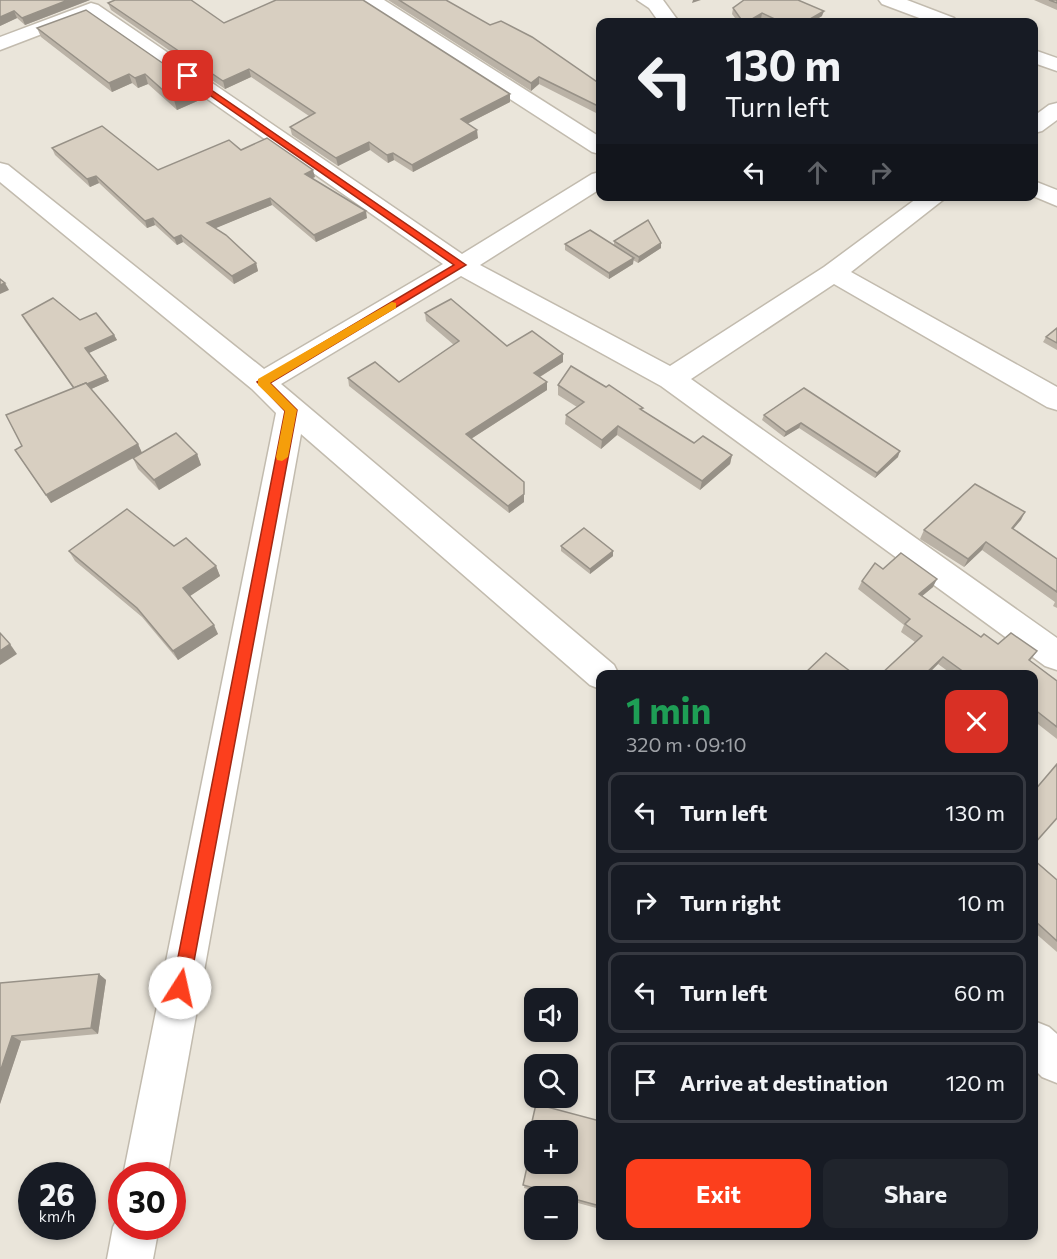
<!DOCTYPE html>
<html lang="en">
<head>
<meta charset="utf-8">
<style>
  body { margin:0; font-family:Commissioner,sans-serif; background:#20242c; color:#f1f3f6; height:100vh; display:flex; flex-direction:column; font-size:22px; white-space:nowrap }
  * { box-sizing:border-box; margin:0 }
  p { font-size:20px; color:#9ea1a6 }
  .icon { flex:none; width:33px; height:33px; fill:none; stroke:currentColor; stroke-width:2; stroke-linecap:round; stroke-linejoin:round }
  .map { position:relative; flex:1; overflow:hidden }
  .details { position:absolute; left:596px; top:670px; width:442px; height:570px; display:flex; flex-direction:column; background:#171b24; border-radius:12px; box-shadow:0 3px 9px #0003 }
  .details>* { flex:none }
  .top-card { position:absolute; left:596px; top:18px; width:442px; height:183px; border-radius:12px; box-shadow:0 3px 9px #0003; background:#171b24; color:#f1f3f6; overflow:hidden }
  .tools { position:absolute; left:524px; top:988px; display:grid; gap:12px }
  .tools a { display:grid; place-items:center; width:54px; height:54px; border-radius:12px; background:#171b24; box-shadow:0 3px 9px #0003; font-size:30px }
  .speed { position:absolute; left:18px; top:1162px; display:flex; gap:12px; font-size:30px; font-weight:700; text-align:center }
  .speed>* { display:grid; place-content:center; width:78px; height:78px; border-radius:50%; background:#171b24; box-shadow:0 3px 9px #0003; line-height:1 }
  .speed small { font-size:15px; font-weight:400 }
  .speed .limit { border:9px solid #d22; background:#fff; color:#111 }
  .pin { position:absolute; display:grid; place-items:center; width:51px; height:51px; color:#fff; margin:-26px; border-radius:12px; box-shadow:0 3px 9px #0006 }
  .me { position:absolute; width:66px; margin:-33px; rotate:10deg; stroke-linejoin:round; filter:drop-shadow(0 0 4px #0008) }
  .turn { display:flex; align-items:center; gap:21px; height:126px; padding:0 30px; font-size:27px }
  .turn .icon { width:78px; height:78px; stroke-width:2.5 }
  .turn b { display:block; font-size:42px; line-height:51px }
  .lanes { display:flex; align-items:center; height:57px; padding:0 30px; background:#0003; justify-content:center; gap:30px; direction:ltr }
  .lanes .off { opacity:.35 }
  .round { display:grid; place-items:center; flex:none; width:63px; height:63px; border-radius:12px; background:#20242c }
  .summary { display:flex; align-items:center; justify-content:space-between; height:102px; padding:0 30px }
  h1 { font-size:36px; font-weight:700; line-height:45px; color:#1e9e55 }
  .primary-button { display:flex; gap:12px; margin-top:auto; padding:12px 30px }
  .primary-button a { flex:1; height:69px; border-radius:12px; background:#fc3f1d; color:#fff; font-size:24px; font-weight:700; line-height:69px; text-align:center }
  .primary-button a+a { background:#20242c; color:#f1f3f6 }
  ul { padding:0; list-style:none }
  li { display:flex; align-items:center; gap:18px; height:81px; margin:0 12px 9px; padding:0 18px; border:3px solid #363941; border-radius:12px }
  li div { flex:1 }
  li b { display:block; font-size:22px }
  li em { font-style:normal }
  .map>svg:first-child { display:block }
  .residential { fill:#eae5da; fill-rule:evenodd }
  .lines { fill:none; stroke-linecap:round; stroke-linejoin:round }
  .street-casing { stroke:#c2bbae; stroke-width:3 }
  .street { fill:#fff; fill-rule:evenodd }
  .wall { fill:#bab2a6 }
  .shaded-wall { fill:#979187 }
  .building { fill:#d8cfc1; stroke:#979187; stroke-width:1.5; fill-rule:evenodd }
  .route { fill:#fc3f1d; stroke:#a42913; stroke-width:1.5 }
  .slow { fill:#f59e0b }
</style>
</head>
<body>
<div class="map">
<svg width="1057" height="1259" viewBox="0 0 1057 1259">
  <rect width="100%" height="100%" fill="#f6f3ec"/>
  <path class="residential" d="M0,0H1057V1259H0ZM600,22H1034V196H600ZM600,675H1034V1236H600ZM534,999H567V1032H534ZM534,1065H567V1098H534ZM534,1131H567V1164H534ZM32,1176H82V1227H32ZM122,1176H172V1227H122ZM534,1197H567V1230H534Z"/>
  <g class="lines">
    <g class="street-casing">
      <g id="street">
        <path d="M360,0H384L600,137V154L592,152L363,4Z"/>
        <path d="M637,0H663L679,22H659L649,8Z"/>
        <path d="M879,0H907L954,18L957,22H930L882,4Z"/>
        <path d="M91,3L98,5L462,254L592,174L600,172V189L480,265L670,366L824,267L920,196H948L851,272L1057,387V410L1047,407L834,284L691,379L1057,638V670L1045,666L661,386L461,276L281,384L614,665L619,675H600V689L590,685L301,434L167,1176H123L276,413L252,389L0,182V163L8,165L264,369L443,264L89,16L0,50V37Z"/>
        <path d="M1034,50L1057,58V71L1034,63Z"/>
        <path d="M1057,103V120L1042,131L1034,133V116L1049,105Z"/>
        <path d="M1034,181L1057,190V206L1033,196Z"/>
        <path d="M1034,1021L1049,1027L1057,1034V1083L1042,1077L1034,1069Z"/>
        <path d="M122,1210V1227H159L153,1259H107L113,1227Z"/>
      </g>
    </g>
    <use href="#street" class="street"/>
  </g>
  <g class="wall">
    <path d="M0,0H90L25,25L17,18L0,26Z"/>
    <path d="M388,0H446L490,25L600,84V115L539,84L531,91Z"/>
    <path d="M1034,0H1057V10Z"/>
    <path d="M108,3L224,23L510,94V102L467,124L478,138L413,172L394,160L388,163L370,150L338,166L292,135L290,127L309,116L251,77L225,89L111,10Z"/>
    <path d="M733,8L822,16L812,22H768L761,19L755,22H738L732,14Z"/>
    <path d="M37,28L202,99L177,110L148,84L138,88L132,83L112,92L41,37Z"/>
    <path d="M52,148L158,170L241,150L315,177L312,178L367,218L316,242L272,205L215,228L256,263L258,271L234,284L183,242L177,245L155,225L147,228L99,183L90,187L55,155Z"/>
    <path d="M614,241L661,248L638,263L633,260V264L609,279L565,250V244L614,245Z"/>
    <path d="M425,313L507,346L563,354V362L540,377L547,382V390L471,439L524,482V502L509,513L349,386L348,378L399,382L454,345L426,321Z"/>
    <path d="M22,315L80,320L114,335L117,340L88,353L106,376L109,381L91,389L138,444L142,453L197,454L201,465L159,490L138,469L133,458L139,455L51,503L15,450L22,446L73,388L25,321Z"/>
    <path d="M1057,328V350L1043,342L1046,337Z"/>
    <path d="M558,385L642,410L694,443L732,455L730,464L700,490L617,435L601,449L565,424L566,415L577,407L558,395Z"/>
    <path d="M804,388L898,457L875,478L799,428L784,437L762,420L764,415Z"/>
    <path d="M1025,512L1013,529L1057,559V608L1053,606L1055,602L982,550L964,567L920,539L924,530Z"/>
    <path d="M174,546L216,566L220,576L190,596L218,634L178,660L142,617L75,561L69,551Z"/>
    <path d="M561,546L613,556L590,574L561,551Z"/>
    <path d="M883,569L933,587L922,596L981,637L998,644L1037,651L1030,661L1057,681V739L1034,721V675H953L938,664L927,675H880L915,642L901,632L904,625L858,589L862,581Z"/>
    <path d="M1034,860L1057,880V952L1034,932Z"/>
    <path d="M99,974L106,980L98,1034L21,1041L0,1104V983Z"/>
    <path d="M600,1121V1209L567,1200V1197H556L524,1188L531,1153L526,1151V1148Z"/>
  </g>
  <g class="shaded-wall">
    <path d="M68,0H90L25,25L22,18Z"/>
    <path d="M693,0H701L692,3Z"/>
    <path d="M14,11L17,18L0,26V17Z"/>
    <path d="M824,11L822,16L812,22H805Z"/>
    <path d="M762,13L761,19L755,22H747Z"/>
    <path d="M249,69L251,77L225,89L223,81Z"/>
    <path d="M129,74L132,83L112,92L109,83Z"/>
    <path d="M145,74L148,84L138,88L135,78Z"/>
    <path d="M539,77V84L531,91V83Z"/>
    <path d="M200,89L202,99L177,110L174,100Z"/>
    <path d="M510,94V102L461,127V119Z"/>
    <path d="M477,130L478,138L413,172L412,165Z"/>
    <path d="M369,142L370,150L338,166L336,158Z"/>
    <path d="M393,153L394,160L388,163L387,155Z"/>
    <path d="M313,170L315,177L306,181L305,174Z"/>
    <path d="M96,176L99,183L90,187L87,179Z"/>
    <path d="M270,198L272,205L209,231L207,223Z"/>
    <path d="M366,211L367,218L316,242L314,235Z"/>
    <path d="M153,218L155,225L147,228L145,221Z"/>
    <path d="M181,235L183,242L177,245L174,238Z"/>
    <path d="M661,243V248L638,263L639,257Z"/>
    <path d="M634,258L633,264L609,279V273Z"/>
    <path d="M256,263L258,271L234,284L232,276Z"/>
    <path d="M5,283L9,290L0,294V285Z"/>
    <path d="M114,335L117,340L87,354L85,348Z"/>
    <path d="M563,354V362L533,381L534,373Z"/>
    <path d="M106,376L109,381L78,395L75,389Z"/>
    <path d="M547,382V390L466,442V434Z"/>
    <path d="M801,423L799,428L784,437L786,432Z"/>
    <path d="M618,426L617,435L601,449L602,440Z"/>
    <path d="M138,444L142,453L51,503L46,495Z"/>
    <path d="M900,451L898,457L875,478L877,473Z"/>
    <path d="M197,454L201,465L159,490L154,480Z"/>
    <path d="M732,455L730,464L700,490L702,481Z"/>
    <path d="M524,494V502L509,513L508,506Z"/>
    <path d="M1025,512L1021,520L1007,536L1012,528Z"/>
    <path d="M986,542L982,550L964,567L968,559Z"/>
    <path d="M613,551V556L590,574V569Z"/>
    <path d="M216,566L220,576L187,598L183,588Z"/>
    <path d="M937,579L933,587L915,602L919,594Z"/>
    <path d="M214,625L218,634L178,660L173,651Z"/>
    <path d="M10,644L17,654L0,665V651Z"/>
    <path d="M943,657L938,664L927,675H924Z"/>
    <path d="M99,974L106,980L98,1034L91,1028Z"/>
    <path d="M12,1036L21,1041L0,1104V1072Z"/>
  </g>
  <g class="building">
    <path d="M0,0H68L22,18L14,11L0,17Z"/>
    <path d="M115,0H191L224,23L276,0H363L510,94L461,119L477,130L412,165L393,153L387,155L369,142L336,158L290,127L315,113L249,69L223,81L108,3Z"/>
    <path d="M399,0H446L490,25L501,21L532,37L600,84V107L539,77L531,83Z"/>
    <path d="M744,0H798L824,11L805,22H781L762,13L747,22H743L733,8Z"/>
    <path d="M1049,0H1057V3Z"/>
    <path d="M86,10L200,89L174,100L145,74L135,78L129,74L109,83L37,28Z"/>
    <path d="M102,126L158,170L229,140L241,150L267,138L313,170L305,174L366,211L314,235L270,198L207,223L226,235L256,263L232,276L181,235L174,238L153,218L145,221L96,176L87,179L52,148Z"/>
    <path d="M648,220L661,243L639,257L614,241Z"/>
    <path d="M590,230L634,258L609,273L565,244Z"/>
    <path d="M0,279L5,283L0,285Z"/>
    <path d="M53,298L80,320L96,313L114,335L85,348L106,376L87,384L86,383L74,388L22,315Z"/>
    <path d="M451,299L507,346L532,331L563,354L534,373L547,382L466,434L524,482V494L508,506L348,378L375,362L399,382L459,341L425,313Z"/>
    <path d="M1057,328V343L1046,337Z"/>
    <path d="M571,366L606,387L609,385L643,408L640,409L694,443L703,436L732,455L702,481L618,426L602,440L566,415L584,402L558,385Z"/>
    <path d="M86,383L138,444L46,495L15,450L22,446L6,415Z"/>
    <path d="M804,388L900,451L877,473L801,423L786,432L764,415Z"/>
    <path d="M176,433L197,454L154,480L133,458Z"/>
    <path d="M975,484L1025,512L1012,528L1057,559V592L986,542L968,559L924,530Z"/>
    <path d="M127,509L174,546L186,538L216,566L183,588L214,625L173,651L137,608L69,551Z"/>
    <path d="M584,528L613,551L590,569L561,546Z"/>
    <path d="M901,553L937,579L919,594L981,637L984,634L998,644L1011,633L1037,651L1029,660L1057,681V727L1034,709V675H968L943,657L924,675H880L922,636L905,624L910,619L862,581L875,563L883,569Z"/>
    <path d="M0,633L10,644L0,651Z"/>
    <path d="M826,653L855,675H803Z"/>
    <path d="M1057,764V818L1034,844V791Z"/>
    <path d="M1034,860L1057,880V941L1034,920Z"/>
    <path d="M99,974L91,1028L12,1036L0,1072V983Z"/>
    <path d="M536,1104L600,1121V1206L523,1185L531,1149L526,1148ZM534,1131H567V1164H534Z"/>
  </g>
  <path class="route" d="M188,74L466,265L270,383L297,410L189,988L186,994L180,996L175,994L172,988L285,411L257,382L454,265L185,78L184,76Z"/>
  <path class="slow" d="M392,302L396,303V308L270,383L297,410L288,457L282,461L277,460L276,457L285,411L258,385V379Z"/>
</svg>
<div class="tools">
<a><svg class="icon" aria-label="sound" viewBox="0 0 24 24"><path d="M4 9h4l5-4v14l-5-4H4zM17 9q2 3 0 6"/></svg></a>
<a><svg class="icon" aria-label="search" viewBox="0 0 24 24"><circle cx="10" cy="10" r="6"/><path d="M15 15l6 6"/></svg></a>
<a>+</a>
<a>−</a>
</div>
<div class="speed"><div>26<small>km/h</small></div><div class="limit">30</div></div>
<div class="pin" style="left:188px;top:76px;background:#d93025"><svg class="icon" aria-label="arrive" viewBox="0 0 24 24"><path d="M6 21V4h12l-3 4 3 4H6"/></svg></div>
<svg class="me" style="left:180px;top:988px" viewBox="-20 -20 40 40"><circle r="19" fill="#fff"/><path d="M0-13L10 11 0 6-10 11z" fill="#fc3f1d"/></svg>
<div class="top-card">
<div class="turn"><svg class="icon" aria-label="left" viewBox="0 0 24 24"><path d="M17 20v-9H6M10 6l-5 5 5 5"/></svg><div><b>130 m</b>Turn left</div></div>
<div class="lanes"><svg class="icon" aria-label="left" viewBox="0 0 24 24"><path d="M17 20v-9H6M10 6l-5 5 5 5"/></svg><svg class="icon off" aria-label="ahead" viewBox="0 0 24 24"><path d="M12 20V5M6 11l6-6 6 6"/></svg><svg class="icon off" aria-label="right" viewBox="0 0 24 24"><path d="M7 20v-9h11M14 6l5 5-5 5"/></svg></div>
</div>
<section class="details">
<div class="summary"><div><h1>1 min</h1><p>320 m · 09:10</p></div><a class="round" style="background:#d93025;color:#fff"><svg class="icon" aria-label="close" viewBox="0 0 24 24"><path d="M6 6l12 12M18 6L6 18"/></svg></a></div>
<ul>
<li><svg class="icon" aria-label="left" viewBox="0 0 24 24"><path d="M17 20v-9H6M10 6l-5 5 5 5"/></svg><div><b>Turn left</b></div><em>130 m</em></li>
<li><svg class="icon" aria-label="right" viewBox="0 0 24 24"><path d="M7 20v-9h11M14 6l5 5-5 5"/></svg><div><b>Turn right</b></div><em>10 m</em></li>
<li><svg class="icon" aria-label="left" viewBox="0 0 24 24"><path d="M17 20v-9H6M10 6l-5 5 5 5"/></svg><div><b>Turn left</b></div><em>60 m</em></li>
<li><svg class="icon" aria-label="arrive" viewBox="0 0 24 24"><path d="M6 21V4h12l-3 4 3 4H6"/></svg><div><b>Arrive at destination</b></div><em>120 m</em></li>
</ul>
<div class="primary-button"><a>Exit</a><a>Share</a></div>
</section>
</div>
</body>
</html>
